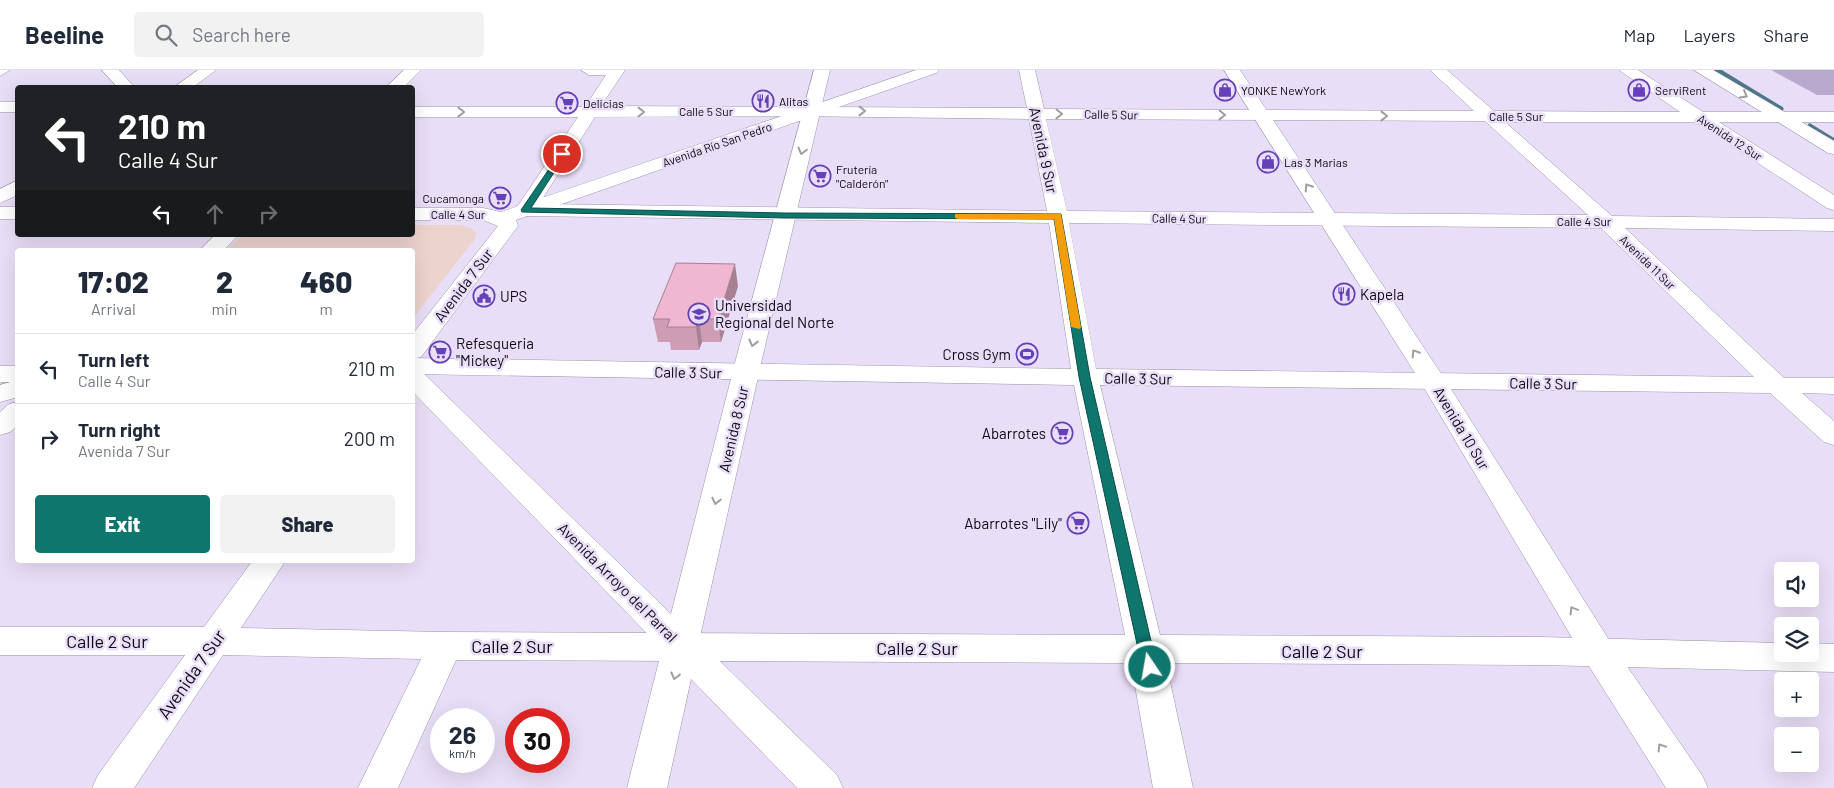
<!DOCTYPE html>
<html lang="en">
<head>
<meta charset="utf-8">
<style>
  body { margin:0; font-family:Barlow,sans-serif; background:#f2f2f3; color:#1f2937; height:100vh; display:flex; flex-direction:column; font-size:19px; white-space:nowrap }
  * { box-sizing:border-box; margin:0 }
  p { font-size:16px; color:#747a83 }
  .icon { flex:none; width:28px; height:28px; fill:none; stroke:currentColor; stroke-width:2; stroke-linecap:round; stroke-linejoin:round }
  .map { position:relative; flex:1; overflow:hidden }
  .drawer { position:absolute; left:15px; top:178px; width:400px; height:315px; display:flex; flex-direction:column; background:#fff; border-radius:5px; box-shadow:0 5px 20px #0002 }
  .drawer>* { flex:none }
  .guide { position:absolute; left:15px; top:15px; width:400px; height:152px; border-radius:5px; box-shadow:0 5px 20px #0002; background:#202124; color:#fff; overflow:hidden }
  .controls { position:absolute; left:1774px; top:492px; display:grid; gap:10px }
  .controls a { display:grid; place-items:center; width:45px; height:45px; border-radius:5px; background:#fff; box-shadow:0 5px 20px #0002; font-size:25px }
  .speed { position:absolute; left:430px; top:638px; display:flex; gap:10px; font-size:25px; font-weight:700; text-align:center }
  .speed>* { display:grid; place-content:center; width:65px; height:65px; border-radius:50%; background:#fff; box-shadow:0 5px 20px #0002; line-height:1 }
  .speed small { font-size:12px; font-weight:400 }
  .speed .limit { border:8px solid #d22; background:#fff; color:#111 }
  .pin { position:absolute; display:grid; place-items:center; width:42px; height:42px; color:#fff; margin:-21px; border:2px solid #fff; border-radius:50%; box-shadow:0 1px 5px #0007 }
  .me { position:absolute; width:55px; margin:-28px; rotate:348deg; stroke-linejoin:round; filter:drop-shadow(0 0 4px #0008) }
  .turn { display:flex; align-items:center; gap:18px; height:105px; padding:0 20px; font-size:22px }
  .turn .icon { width:65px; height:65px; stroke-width:2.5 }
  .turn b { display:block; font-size:35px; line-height:42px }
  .lanes { display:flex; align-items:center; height:48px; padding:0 20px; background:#0003; justify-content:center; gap:25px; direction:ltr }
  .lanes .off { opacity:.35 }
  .eta { display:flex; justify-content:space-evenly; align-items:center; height:85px; text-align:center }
  .eta b { font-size:30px; font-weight:800; line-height:35px }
  .cta { display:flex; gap:10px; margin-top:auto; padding:10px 20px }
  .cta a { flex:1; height:58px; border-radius:5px; background:#0f766e; color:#fff; font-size:20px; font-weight:800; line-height:58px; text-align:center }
  .cta a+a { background:#f2f2f3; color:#1f2937 }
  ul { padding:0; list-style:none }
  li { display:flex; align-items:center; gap:15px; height:70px; padding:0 20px; border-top:1px solid #e0e1e3 }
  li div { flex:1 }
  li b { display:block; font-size:19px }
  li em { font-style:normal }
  header { display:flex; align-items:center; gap:30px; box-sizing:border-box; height:70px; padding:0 25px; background:#fff; border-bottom:1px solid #e0e1e3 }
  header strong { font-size:24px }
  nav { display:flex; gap:28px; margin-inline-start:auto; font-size:18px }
  .search { width:350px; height:45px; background:#f2f2f3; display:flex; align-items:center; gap:12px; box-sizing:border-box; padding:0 18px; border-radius:5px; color:#747a83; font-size:19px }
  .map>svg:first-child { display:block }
  .commercial { fill:#edd3ce }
  .green { fill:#baa9ce }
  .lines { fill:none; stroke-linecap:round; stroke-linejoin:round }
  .stream { stroke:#4d7689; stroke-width:5 }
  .street-casing { stroke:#9c92a8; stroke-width:1 }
  .secondary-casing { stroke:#9c92a8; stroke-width:1 }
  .primary-casing { stroke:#9c92a8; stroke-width:1 }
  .street { fill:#fff; fill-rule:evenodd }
  .secondary { fill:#fff; fill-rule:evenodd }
  .primary { fill:#fff; fill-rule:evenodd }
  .wall { fill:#ce9db4 }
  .shaded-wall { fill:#a78092 }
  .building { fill:#efb7d1; stroke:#a78092 }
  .oneway { stroke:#9f9da0 }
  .route { fill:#0f766e; stroke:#0a4d48 }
  .slow { fill:#f59e0b }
  .labels { text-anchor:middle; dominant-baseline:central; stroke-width:5; stroke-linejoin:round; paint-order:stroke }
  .far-poi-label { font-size:12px; fill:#0e0a12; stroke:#e9def7; text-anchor:start }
  .far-street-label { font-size:12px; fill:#0e0a12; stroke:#e9def7 }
  .street-label { font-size:15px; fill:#0e0a12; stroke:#e9def7 }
  .poi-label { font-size:15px; fill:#0e0a12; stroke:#e9def7; text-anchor:start }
  .near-street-label { font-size:18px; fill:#0e0a12; stroke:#e9def7 }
</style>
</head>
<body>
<header>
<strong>Beeline</strong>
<div class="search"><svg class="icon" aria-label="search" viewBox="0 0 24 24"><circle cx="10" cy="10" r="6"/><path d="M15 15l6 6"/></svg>Search here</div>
<nav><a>Map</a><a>Layers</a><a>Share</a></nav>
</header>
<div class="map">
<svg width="1834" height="718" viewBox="0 0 1834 718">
  <rect width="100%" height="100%" fill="#e9def7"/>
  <path class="commercial" d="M413,155H460L471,158L477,163L474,170L413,248L412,180H226L243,165H412Z"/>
  <path class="green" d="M1771,0H1834V25H1817Z"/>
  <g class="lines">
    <g class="stream">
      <path d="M1717,0L1781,39"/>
      <path d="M1810,56L1834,71"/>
    </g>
    <g class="street-casing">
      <g id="street">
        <path d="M198,0H216L192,18H173Z"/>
        <path d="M404,0H421L403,18H385Z"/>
        <path d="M581,0H625L601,36L1027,38L1019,0H1035L1044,39L1474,41L1430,0H1447L1494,41L1680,42L1619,0H1638L1703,42H1834V52H1719L1834,125V140L1827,138L1695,52H1505L1612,146L1834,149V161L1625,158L1784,308H1834V324L1802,323L1834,351V375L1824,372L1770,323L1100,315L1160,565L1541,567L1782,573V584H1810V573L1834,574V602L1541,595L1166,593L1193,718H1153L1131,593L456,590L398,718H358L421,589L223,585L134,718H92L98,705L185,585H0V557H204L253,490H286L241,558L445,562L1125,565L1074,315L412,304V288L1071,299L1049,153L525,146L518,144L515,140L578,47H412V37H585L606,5H589ZM789,46L1029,49L1047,141L539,134L595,47ZM1046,49L1485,51L1588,145L1067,141ZM1069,153L1601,158L1754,307L1096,299Z"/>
        <rect x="0" y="32" width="18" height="10"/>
        <path d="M18,110V125L0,133V119Z"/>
        <rect x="0" y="137" width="18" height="12"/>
        <rect x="0" y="296" width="18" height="16"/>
        <path d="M18,332V355L10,362L0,365V342L9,334Z"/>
      </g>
    </g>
    <g class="secondary-casing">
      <g id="secondary">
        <path d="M0,0H10L0,6Z"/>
        <path d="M102,0H119L135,18H118Z"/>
        <path d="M814,0H830L762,289L699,571L837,705L843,718H797L691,609L667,718H627L662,579L412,321V298L421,301L671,544L736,289Z"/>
        <path d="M1224,0H1240L1446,311L1611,573L1702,705L1708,718H1666L1587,593L1420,311Z"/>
        <path d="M1694,0H1713L1834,71V84L1828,83Z"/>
      </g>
    </g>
    <g class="primary-casing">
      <g id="primary">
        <path d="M916,0H939L936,3L516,150L518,156L515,160L421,287L412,289V265L498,156L483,150H412V138H483L501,142Z"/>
        <path d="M215,165H238L224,180H200Z"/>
        <path d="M18,310V327L0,332V315Z"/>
      </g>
    </g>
    <use href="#street" class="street"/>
    <use href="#secondary" class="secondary"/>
    <use href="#primary" class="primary"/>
  </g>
  <path class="wall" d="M738,216L721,272H702L699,280H671L670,272H658L653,249Z"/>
  <g class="shaded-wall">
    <path d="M735,194L738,216L721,272L718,249Z"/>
    <path d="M699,249L702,272L699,280L696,257Z"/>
  </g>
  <path class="building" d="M676,193L735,194L718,249H699L696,257H667L670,249H653Z"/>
  <defs><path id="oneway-chevron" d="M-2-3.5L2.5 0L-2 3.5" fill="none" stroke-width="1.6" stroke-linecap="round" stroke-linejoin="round" transform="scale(1.25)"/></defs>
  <g class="oneway">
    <use href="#oneway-chevron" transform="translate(1744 25) rotate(30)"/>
    <use href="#oneway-chevron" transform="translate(862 41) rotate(1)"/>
    <use href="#oneway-chevron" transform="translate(461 42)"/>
    <use href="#oneway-chevron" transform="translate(641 42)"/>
    <use href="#oneway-chevron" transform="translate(1059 44) rotate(1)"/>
    <use href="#oneway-chevron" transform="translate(1222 45) rotate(1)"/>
    <use href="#oneway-chevron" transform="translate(1384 46)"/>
    <use href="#oneway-chevron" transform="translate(802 81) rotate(105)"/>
    <use href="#oneway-chevron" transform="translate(1308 117) rotate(-123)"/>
    <use href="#oneway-chevron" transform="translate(753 273) rotate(104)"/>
    <use href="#oneway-chevron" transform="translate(1415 283) rotate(-123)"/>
    <use href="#oneway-chevron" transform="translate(716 431) rotate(103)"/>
    <use href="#oneway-chevron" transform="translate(1573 540) rotate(-121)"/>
    <use href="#oneway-chevron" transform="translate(675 606) rotate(104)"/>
    <use href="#oneway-chevron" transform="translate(1661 677) rotate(-123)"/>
  </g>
  <path class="route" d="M562,82L566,84L531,138L785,143L1061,144L1090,307L1157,597L1155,601H1145L1142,597L1079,307L1054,149L785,148L522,142L521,140L560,83Z"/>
  <path class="slow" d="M955,144H1061L1081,257L1080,259L1071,257L1054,149H958L955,148Z"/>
  <defs>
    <g id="shop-ring" transform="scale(1.125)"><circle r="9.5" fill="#e9def7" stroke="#6640b8" stroke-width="1.5"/><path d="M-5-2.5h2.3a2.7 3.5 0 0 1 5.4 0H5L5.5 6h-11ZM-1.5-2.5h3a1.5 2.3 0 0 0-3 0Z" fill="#6640b8"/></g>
    <g id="restaurant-ring" transform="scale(1.125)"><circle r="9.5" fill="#e9def7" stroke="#6640b8" stroke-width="1.5"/><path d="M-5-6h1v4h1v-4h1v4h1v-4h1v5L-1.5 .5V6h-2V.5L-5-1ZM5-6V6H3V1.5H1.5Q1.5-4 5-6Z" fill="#6640b8"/></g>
    <g id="supermarket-ring" transform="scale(1.125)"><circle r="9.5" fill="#e9def7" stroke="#6640b8" stroke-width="1.5"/><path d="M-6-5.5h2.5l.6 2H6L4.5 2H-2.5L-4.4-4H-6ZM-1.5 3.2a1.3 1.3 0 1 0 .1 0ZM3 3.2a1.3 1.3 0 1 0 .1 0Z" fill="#6640b8"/></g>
    <g id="civic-ring" transform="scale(1.125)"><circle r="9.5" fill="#e9def7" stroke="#6640b8" stroke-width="1.5"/><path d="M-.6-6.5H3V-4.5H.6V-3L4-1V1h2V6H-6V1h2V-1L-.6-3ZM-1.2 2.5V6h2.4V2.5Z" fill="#6640b8"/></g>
    <g id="university-ring" transform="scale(1.125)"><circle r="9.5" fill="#e9def7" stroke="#6640b8" stroke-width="1.5"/><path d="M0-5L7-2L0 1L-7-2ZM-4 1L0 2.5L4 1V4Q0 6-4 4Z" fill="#6640b8"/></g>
    <g id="stadium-ring" transform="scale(1.125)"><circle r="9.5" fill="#e9def7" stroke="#6640b8" stroke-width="1.5"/><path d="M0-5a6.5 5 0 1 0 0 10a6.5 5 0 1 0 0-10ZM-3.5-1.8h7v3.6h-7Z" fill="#6640b8"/></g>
  </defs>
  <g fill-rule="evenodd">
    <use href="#shop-ring" x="1225" y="20"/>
    <use href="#shop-ring" x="1639" y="20"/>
    <use href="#restaurant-ring" x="763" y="31"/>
    <use href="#supermarket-ring" x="567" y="33"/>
    <use href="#shop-ring" x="1268" y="92"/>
    <use href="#supermarket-ring" x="820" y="106"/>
    <use href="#supermarket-ring" x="500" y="128"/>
    <use href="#restaurant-ring" x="1344" y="224"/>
    <use href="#civic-ring" x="484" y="226"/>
    <use href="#university-ring" x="699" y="244"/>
    <use href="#supermarket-ring" x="440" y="282"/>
    <use href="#stadium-ring" x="1027" y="284"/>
    <use href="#supermarket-ring" x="1062" y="363"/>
    <use href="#supermarket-ring" x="1078" y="453"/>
  </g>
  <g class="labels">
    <g class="far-poi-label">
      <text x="1241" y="20">YONKE NewYork</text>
      <text x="1655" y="20">ServiRent</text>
      <text x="779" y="31">Alitas</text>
      <text x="583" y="33">Delicias</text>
      <text x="1284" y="92">Las 3 Marias</text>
      <text x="836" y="99">Frutería<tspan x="836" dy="14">"Calderón"</tspan></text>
      <text x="484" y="128" text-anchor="end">Cucamonga</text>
    </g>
    <g class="far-street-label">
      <text x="706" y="41">Calle 5 Sur</text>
      <text transform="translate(1111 44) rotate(1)">Calle 5 Sur</text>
      <text x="1516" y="46">Calle 5 Sur</text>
      <text transform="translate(1730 67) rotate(33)">Avenida 12 Sur</text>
      <text transform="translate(717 74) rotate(-19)">Avenida Río San Pedro</text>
      <text x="458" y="144">Calle 4 Sur</text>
      <text transform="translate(1179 148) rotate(1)">Calle 4 Sur</text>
      <text x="1584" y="151">Calle 4 Sur</text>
      <text transform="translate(1648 192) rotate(44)">Avenida 11 Sur</text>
    </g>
    <g class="street-label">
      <text transform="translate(1044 80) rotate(78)">Avenida 9 Sur</text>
      <text transform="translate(463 215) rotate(-53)">Avenida 7 Sur</text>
      <text transform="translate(688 302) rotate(1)">Calle 3 Sur</text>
      <text transform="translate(1138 308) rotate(1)">Calle 3 Sur</text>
      <text transform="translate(1543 313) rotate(1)">Calle 3 Sur</text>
      <text transform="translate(1462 358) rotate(59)">Avenida 10 Sur</text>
      <text transform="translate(733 359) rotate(-77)">Avenida 8 Sur</text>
      <text transform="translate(618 512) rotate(45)">Avenida Arroyo del Parral</text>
    </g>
    <g class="poi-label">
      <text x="1360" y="224">Kapela</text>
      <text x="500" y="226">UPS</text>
      <text x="715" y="235">Universidad<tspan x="715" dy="17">Regional del Norte</tspan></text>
      <text x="456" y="273">Refesqueria<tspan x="456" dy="17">"Mickey"</tspan></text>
      <text x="1011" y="284" text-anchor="end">Cross Gym</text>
      <text x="1046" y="363" text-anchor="end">Abarrotes</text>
      <text x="1062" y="453" text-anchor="end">Abarrotes "Lily"</text>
    </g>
    <g class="near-street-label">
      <text x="107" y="571">Calle 2 Sur</text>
      <text x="512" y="576">Calle 2 Sur</text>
      <text x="917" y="578">Calle 2 Sur</text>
      <text x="1322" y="581">Calle 2 Sur</text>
      <text transform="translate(191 604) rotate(-55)">Avenida 7 Sur</text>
    </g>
  </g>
</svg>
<div class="controls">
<a><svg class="icon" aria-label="sound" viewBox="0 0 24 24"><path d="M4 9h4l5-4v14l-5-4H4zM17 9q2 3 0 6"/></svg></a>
<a><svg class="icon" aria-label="layers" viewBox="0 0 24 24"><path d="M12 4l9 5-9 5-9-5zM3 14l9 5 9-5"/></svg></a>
<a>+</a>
<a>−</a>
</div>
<div class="speed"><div>26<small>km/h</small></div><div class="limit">30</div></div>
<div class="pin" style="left:562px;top:84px;background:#d93025"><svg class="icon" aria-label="arrive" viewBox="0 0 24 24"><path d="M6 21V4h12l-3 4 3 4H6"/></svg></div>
<svg class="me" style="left:1150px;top:597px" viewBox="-20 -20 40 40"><circle r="17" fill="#0f766e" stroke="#fff" stroke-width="3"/><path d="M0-11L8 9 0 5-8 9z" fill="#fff"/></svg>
<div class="guide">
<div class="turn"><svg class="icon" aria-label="left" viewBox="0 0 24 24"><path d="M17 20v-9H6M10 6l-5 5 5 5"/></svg><div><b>210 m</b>Calle 4 Sur</div></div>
<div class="lanes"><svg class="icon" aria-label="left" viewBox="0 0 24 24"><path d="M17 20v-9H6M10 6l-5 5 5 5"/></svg><svg class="icon off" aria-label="ahead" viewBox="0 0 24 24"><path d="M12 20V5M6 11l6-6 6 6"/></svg><svg class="icon off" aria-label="right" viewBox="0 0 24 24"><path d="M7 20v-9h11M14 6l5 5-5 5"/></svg></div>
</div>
<section class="drawer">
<div class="eta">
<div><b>17:02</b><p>Arrival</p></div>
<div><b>2</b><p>min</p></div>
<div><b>460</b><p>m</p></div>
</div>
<ul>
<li><svg class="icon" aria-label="left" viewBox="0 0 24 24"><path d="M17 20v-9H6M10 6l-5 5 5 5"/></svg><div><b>Turn left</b><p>Calle 4 Sur</p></div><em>210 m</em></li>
<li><svg class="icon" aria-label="right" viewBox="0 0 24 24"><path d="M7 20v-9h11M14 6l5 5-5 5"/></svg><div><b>Turn right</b><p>Avenida 7 Sur</p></div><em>200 m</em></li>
</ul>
<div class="cta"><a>Exit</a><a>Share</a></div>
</section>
</div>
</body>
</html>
